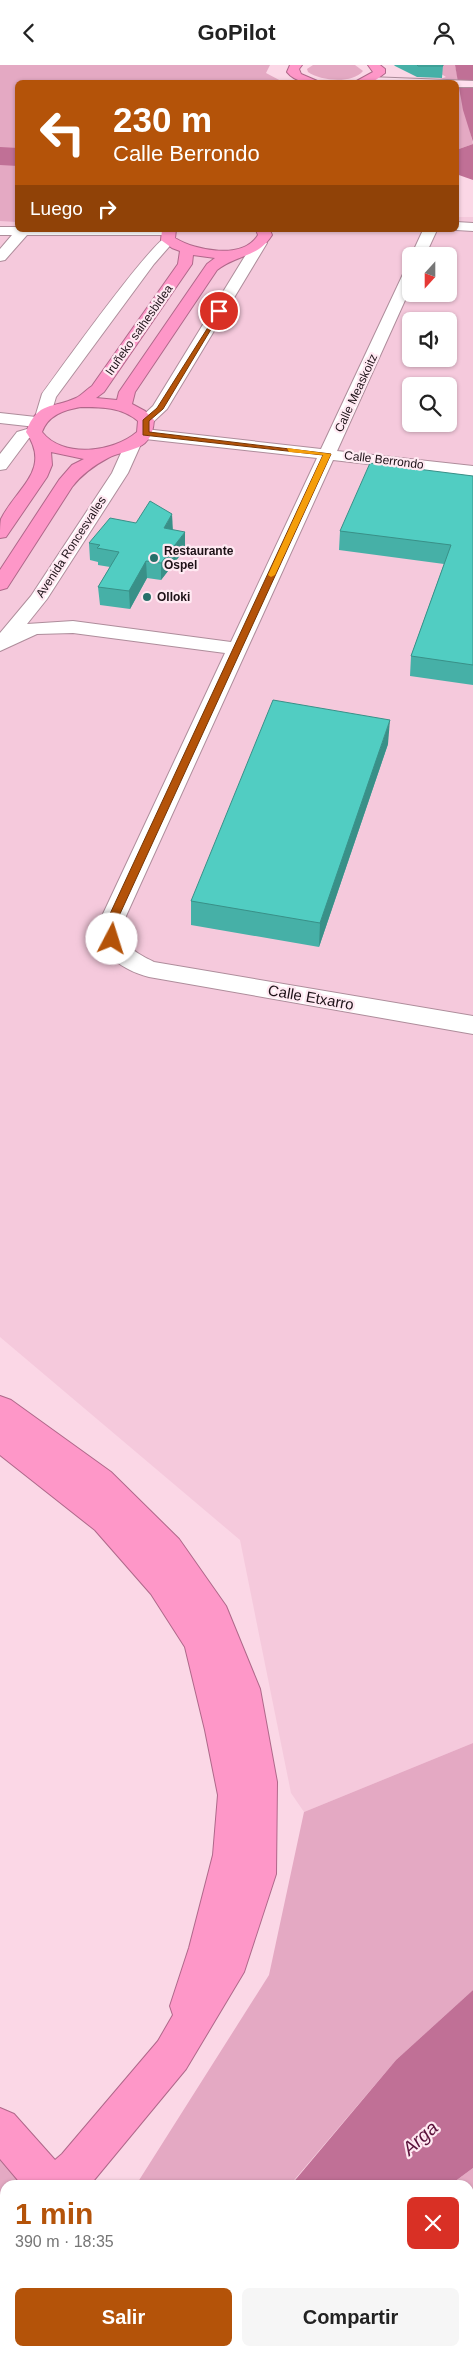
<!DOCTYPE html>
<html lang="es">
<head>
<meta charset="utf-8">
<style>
  body { margin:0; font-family:Arial,sans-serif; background:#f6f6f6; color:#222; height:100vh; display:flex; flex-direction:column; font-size:19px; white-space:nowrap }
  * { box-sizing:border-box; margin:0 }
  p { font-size:16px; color:#767676 }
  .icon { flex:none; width:28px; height:28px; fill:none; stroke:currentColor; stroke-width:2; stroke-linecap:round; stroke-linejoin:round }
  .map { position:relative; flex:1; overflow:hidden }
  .sheet { position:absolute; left:0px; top:2115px; width:474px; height:176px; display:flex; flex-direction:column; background:#fff; border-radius:15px 15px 0 0; box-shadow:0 1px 4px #0004 }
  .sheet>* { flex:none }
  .guide { position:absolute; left:15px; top:15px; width:444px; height:152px; border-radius:8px; box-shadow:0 1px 4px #0004; background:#b45309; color:#fff; overflow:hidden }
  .needle { width:32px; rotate:201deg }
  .buttons { position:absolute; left:402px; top:182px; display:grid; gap:10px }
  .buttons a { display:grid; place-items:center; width:55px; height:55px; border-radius:8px; background:#fff; box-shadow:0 1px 4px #0004; font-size:25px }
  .pin { position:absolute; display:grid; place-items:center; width:42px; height:42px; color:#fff; margin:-21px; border:2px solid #fff; border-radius:50%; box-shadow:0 1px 5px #0007 }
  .me { position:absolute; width:55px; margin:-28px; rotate:5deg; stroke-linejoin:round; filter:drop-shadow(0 0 4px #0008) }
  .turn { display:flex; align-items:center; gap:18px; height:105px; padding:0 15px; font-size:22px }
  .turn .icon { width:65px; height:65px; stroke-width:2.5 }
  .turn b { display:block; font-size:35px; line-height:42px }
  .then { display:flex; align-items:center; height:48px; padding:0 15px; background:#0003; gap:10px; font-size:19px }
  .round { display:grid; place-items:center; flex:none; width:52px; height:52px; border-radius:8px; background:#f6f6f6 }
  .summary { display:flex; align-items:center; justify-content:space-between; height:85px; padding:0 15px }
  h1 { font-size:30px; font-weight:700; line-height:38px; color:#b45309 }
  .button { display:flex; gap:10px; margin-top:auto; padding:10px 15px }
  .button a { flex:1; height:58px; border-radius:8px; background:#b45309; color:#fff; font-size:20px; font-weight:700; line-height:58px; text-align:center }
  .button a+a { background:#f6f6f6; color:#222 }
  header { display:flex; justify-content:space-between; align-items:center; height:65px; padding:0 15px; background:#fff; font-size:22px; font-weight:700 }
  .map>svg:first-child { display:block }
  .built { fill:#f5c9dc; fill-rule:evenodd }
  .green { fill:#e4a9c3 }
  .water { fill:#c07096 }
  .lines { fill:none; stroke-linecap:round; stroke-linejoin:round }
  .river { fill:#c07096; fill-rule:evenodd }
  .street-casing { stroke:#ae8d9b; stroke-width:2 }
  .secondary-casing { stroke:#ae8d9b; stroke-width:2 }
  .highway-casing { stroke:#af688a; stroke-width:2 }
  .street { fill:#fff; fill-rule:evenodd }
  .secondary { fill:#ffe0ee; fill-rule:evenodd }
  .highway { fill:#fe97c8; fill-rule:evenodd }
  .wall { fill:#46b0a7 }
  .shaded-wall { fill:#399088 }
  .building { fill:#51cdc2; stroke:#399088 }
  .route { fill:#b45309; stroke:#753606 }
  .slow { fill:#f59e0b }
  .poi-dot { fill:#27706a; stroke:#ffe9f2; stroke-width:2 }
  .labels { text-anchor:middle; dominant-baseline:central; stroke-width:4.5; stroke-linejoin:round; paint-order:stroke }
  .far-street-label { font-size:12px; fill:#1d1117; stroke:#ffe9f2 }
  .far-poi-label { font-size:12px; font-weight:bold; fill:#1d1117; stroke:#ffe9f2; text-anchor:start }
  .street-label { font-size:15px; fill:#1d1117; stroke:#ffe9f2 }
  .near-water-label { font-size:19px; font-style:italic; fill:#5b123b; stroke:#ffe9f2 }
</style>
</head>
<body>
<header><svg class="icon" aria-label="back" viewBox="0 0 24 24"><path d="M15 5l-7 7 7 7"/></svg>GoPilot<svg class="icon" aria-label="person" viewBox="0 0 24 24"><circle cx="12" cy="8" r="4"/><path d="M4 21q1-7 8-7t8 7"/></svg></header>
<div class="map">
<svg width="473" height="2291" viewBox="0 0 473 2291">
  <rect width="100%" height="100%" fill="#fbd7e6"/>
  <path class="built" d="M0,144H17L18,165H456V152H473V1678L304,1747L291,1728L240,1475L0,1272ZM411,191H449V229H411ZM411,256H449V294H411ZM411,321H449V359H411Z"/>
  <g class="green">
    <path d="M0,0H270L266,8L283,17L18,18L17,157L0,156Z"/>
    <path d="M313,0H355L363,6C352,19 321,16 308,7L307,4Z"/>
    <path d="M427,0H455L473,79L456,85V18L438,17L437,15L446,12Z"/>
    <path d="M473,1678V1925L396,1995L290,2120H136L269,1910L304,1747Z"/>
    <path d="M0,2063L49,2120H5V2286H469V2120H450L473,2103V2291H0Z"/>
  </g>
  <g class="water">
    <path d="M455,0H473V77L463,45Z"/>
    <path d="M473,79V115L456,109V85Z"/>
    <path d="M473,1925V2103L450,2120H291L396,1995Z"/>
    <path d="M154,2286H233L218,2291H150Z"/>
  </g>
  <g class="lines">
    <path class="river" d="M0,82L18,83V101L0,100Z"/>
    <g class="street-casing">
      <g id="street">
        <path d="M456,157L473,158V166L456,165Z"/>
        <path d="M0,162H18V165L175,166L168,170H27L5,195L0,196V184L12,170H0Z"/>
        <path d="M423,165H437L425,191H411Z"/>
        <path d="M168,171L175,175L154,199L56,332L50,352H38L36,349L42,329C59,306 152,175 168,171Z"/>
        <path d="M260,174L267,178L167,344L152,358H140L138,355L153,341L253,178Z"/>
        <path d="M411,203V222L337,386L473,401V411L333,395L126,851C121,880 130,885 154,897L473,951V969L149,912C117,903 96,886 102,851L225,588L73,568L37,569L0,586V568L31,531L112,408L125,379L127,376H139L141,379L128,408L47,534L27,559L73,556L231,577L317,393L145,374L139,372L137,369L139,366L145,364L321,384L404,207Z"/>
        <path d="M0,348L36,352L42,354L44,357L42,360L36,362L0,358Z"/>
        <path d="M34,362L40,364L42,367L40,370L29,373L6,404L0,405V389L17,367Z"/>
      </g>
    </g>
    <g class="secondary-casing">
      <path id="secondary" d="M369,12L473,16V22H456V18L365,17V13Z"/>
    </g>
    <g class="highway-casing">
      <g id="highway">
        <path d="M302,0L299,4L301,9L322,18C309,18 296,18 287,7L290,0Z"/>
        <path d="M368,0H380L385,4V8L373,17L353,18L373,7Z"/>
        <path d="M162,165H176L175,173C196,186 243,195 258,170L256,165H270L272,170C258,193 237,189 217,205L135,327L132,339L145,346L154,355C152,387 131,382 108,393C93,401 82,409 72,422L7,523L0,525V505L59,415L72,400L84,394L51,387L52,400L47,412L6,472L0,473C0,467 0,459 1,454C17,422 52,405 26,367C38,335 53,344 76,333C82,330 87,324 92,321L178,199L180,186L172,183L161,175ZM193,190L215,193L207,199L119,327L117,335L96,333L104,327L192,199ZM81,342C101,342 122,342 138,356L137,367C114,387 63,394 42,367C48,350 64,345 81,342Z"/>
        <path d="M0,1331L11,1335L111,1407L179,1474L226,1541L260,1624L277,1717L276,1809L244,1907L186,2004L90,2120H22L0,2094V2043L14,2049L55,2095L62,2089L158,1976L173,1950L170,1941L189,1883L213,1790L218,1730L205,1665L185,1582L151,1529L95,1465L0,1390Z"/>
        <path d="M5,2135V2179L0,2181V2137Z"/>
        <path d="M210,2286H258L260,2291H212Z"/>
      </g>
    </g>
    <use href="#street" class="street"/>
    <use href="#secondary" class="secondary"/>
    <use href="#highway" class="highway"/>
  </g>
  <g class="wall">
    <path d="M394,0H443L442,13L417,12L395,1Z"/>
    <path d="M473,411V620L410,611L411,591L444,499L339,485L340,466Z"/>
    <path d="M173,465L185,484L161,515L147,513L130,544L100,540L98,522L110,502L98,500V497L90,495L89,478Z"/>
    <path d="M388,679L319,882L191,860V836Z"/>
  </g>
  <g class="shaded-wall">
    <path d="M172,449L173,466L164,463Z"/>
    <path d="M185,467V484L161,515V498Z"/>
    <path d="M146,496L147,513L130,544L129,526Z"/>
    <path d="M390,655L388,679L319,882L320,858Z"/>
  </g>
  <g class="building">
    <path d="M417,0H443V1H418Z"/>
    <path d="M370,398L473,411V600L411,591L451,480L340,466Z"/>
    <path d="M150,436L172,449L164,463L185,467L161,498L146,496L129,526L98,522L119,487L97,483L100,480L89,478L110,453L136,458Z"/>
    <path d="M273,635L390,655L320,858L191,836Z"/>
  </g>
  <path class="route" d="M219,245L222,246L163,344L149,356V367L331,389L119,851L115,865L117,874L112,878L107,874L106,865L109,851L323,390L143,370V355L157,343Z"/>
  <path class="slow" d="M287,383L331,389L275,510L271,512L268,510L323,390L289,387Z"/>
  <g class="poi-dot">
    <circle cx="154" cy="493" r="5"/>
    <circle cx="147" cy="532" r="5"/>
  </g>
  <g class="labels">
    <g class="far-street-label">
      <text transform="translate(139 265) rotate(-55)">Iruñeko saihesbidea</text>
      <text transform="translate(356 328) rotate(-65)">Calle Measkoitz</text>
      <text transform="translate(384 395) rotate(7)">Calle Berrondo</text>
      <text transform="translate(71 482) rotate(-57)">Avenida Roncesvalles</text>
    </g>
    <g class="far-poi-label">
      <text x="164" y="486">Restaurante<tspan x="164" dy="14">Ospel</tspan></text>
      <text x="157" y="532">Olloki</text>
    </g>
    <g class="street-label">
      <text transform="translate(311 932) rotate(10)">Calle Etxarro</text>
    </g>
    <g class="near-water-label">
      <text transform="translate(420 2073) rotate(-42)">Arga</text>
    </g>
  </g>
</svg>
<div class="buttons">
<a><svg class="needle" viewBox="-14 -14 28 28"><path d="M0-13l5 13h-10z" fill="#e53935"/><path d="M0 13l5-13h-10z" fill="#767676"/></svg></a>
<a><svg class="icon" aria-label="sound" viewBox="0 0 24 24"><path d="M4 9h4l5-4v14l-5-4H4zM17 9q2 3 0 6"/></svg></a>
<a><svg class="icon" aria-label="search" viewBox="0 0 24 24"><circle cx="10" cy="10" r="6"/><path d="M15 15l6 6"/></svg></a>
</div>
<div class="pin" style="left:219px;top:246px;background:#d93025"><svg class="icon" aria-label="arrive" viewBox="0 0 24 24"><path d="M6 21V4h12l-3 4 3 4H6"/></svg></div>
<svg class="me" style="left:112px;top:874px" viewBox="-20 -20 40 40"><circle r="19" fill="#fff"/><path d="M0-13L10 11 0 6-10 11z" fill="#b45309"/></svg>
<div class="guide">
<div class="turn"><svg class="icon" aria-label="left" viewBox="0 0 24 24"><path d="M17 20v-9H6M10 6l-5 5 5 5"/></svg><div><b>230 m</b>Calle Berrondo</div></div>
<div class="then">Luego<svg class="icon" aria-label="right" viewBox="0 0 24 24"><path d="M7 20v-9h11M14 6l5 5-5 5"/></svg></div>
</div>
<section class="sheet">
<div class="summary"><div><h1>1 min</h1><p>390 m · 18:35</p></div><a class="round" style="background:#d93025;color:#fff"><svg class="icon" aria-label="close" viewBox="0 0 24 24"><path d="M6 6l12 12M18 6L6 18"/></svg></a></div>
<div class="button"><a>Salir</a><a>Compartir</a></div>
</section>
</div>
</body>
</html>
